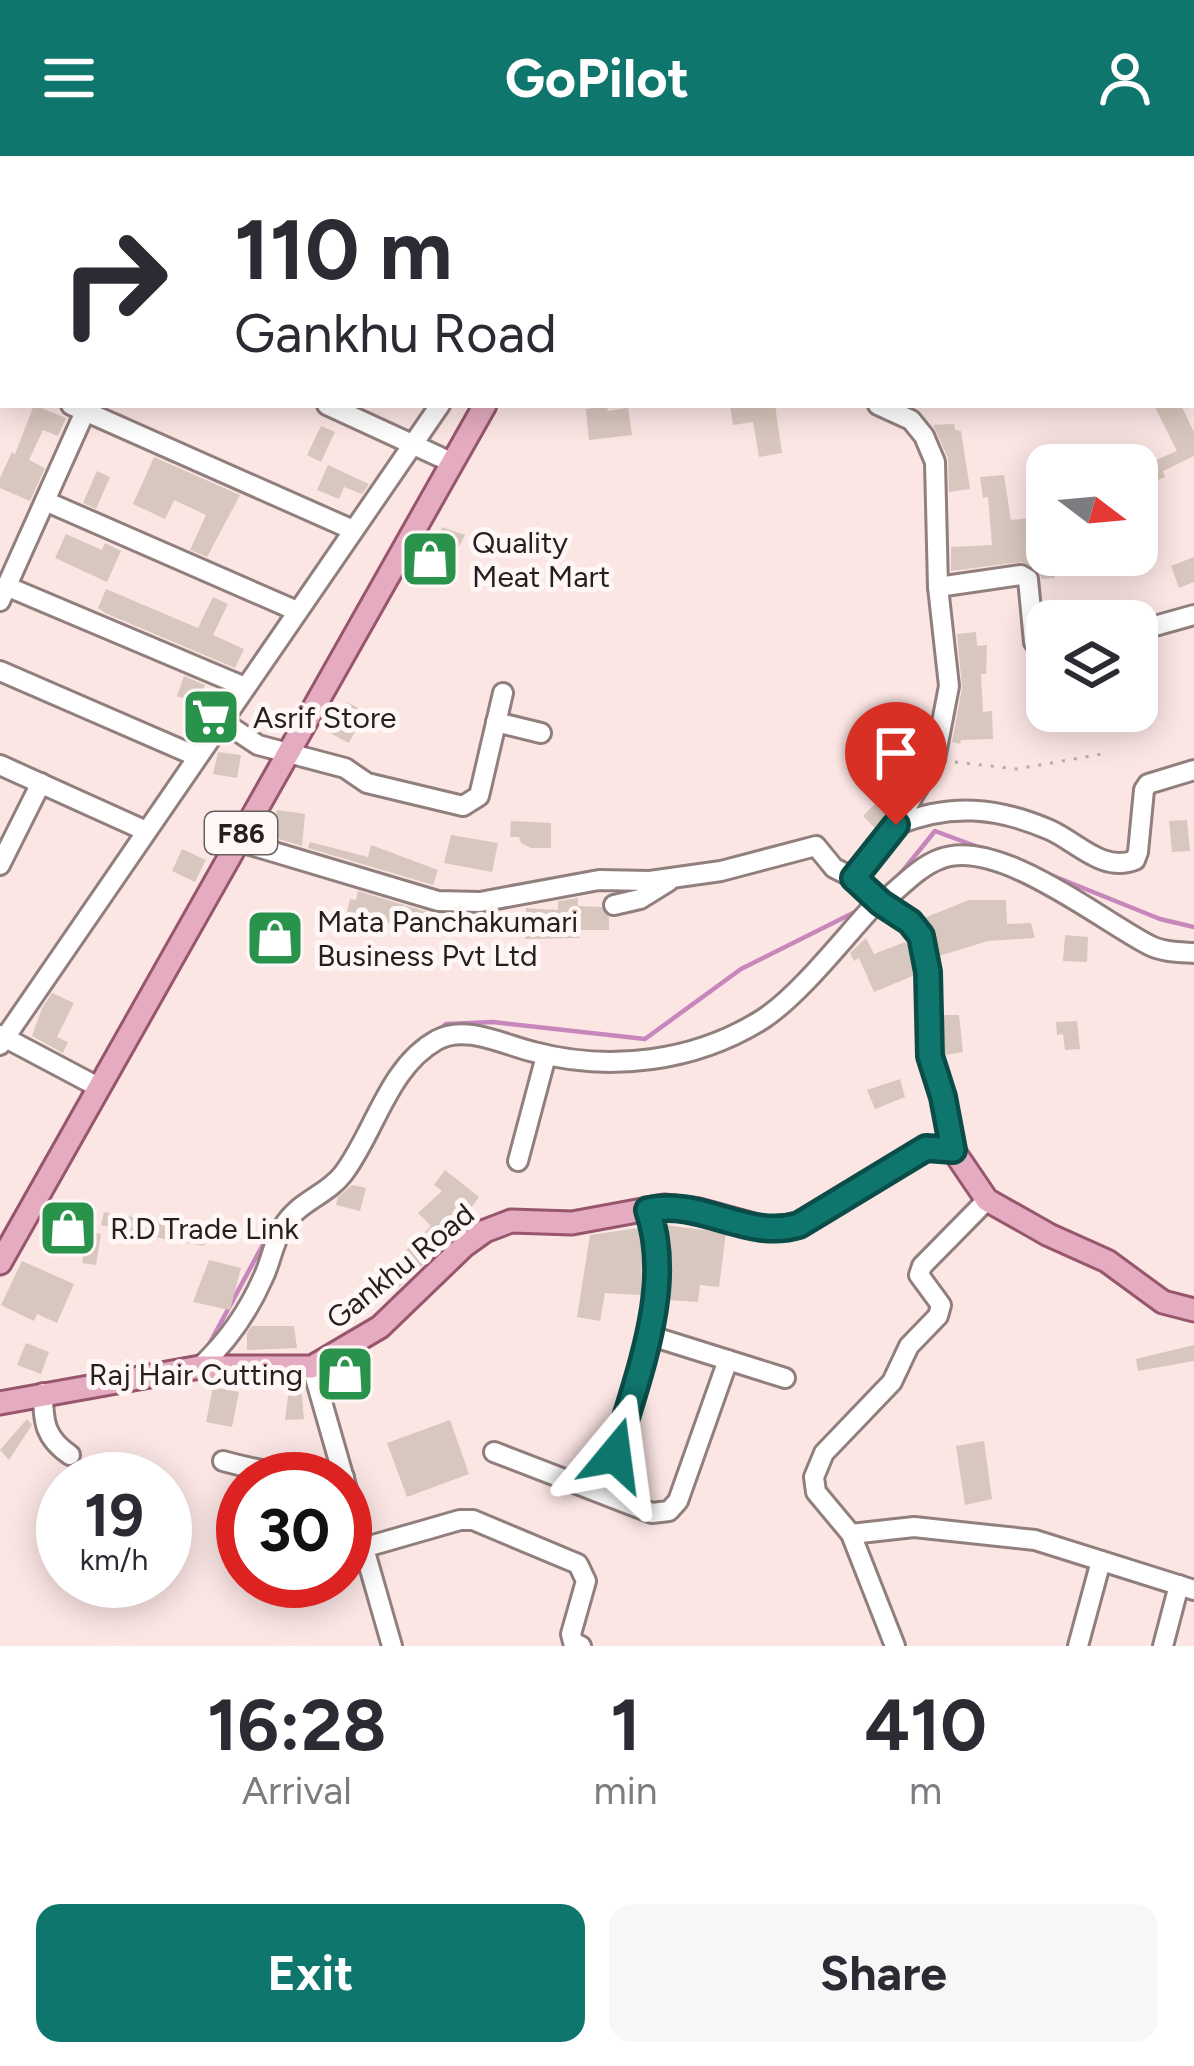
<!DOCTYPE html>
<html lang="en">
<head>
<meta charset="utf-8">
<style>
  body { margin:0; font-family:Figtree,sans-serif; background:#f7f7f7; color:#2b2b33; height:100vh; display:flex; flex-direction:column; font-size:45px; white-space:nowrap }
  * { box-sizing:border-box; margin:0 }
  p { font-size:39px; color:#7c7c81 }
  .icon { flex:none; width:66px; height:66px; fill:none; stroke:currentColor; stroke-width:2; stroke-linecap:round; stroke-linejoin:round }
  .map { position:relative; height:1490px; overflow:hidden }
  .drawer { display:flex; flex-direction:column; background:#fff; flex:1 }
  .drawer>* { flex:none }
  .top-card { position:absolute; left:0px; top:0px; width:1194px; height:252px; box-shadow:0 6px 30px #0003; background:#fff; color:#2b2b33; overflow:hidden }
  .needle { width:78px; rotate:106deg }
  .buttons { position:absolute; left:1026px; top:288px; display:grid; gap:24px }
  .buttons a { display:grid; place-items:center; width:132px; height:132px; border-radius:24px; background:#fff; box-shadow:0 6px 30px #0003; font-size:60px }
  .speed { position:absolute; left:36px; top:1296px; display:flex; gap:24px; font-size:60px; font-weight:700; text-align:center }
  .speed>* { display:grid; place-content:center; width:156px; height:156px; border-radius:50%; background:#fff; box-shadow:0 6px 30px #0003; line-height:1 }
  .speed small { font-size:30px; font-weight:400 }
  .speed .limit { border:18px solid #d22; background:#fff; color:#111 }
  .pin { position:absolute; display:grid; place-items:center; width:102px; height:102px; color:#fff; margin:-123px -51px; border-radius:50% 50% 50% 0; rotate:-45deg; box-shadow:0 0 12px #0007 }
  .pin .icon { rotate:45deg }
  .me { position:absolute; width:132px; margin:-66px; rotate:16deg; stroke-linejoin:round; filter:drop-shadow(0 0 9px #0008) }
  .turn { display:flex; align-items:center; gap:42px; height:252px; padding:0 36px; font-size:54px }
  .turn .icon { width:156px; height:156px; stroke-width:2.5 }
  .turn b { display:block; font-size:84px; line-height:102px }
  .eta { display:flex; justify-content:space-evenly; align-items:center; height:204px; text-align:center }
  .eta b { font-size:72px; font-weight:700; line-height:84px }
  .cta { display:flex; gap:24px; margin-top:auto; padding:24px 36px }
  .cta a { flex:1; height:138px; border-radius:24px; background:#0f766e; color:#fff; font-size:48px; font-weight:700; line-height:138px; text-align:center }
  .cta a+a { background:#f7f7f7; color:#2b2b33 }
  header { display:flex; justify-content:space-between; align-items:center; height:156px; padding:0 36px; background:#0f766e; color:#fff; font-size:54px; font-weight:700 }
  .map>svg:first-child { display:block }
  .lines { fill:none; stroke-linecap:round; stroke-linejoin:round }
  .stream { stroke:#c786bc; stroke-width:4.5 }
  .building { fill:#d8c7be }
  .minor-casing { stroke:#917f7d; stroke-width:24 }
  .major-casing { stroke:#97566c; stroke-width:27 }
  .path { stroke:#baa9a7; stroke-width:3; stroke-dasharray:3 9; stroke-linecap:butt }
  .minor { stroke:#fff; stroke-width:18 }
  .major { stroke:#e5abc0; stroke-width:21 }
  .route-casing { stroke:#0a4d48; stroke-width:30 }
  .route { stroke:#0f766e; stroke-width:21 }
  .labels { text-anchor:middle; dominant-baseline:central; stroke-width:10; stroke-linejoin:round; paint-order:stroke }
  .shield { fill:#fff7f6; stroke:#67605f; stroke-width:3 }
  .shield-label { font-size:27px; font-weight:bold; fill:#261f1e }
  .poi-label { font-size:30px; fill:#261f1e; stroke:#fff7f6; text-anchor:start }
  .street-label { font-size:30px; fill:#261f1e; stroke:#fff7f6 }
</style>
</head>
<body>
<header><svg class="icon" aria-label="menu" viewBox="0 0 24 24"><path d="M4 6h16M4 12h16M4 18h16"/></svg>GoPilot<svg class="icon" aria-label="person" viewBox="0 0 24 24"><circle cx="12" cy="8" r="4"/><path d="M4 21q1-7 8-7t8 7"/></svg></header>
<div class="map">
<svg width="1194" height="1490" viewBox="0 0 1194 1490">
  <rect width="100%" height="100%" fill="#fbe6e4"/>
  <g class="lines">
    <g class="stream">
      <path d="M1036,713L1160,763L1194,771"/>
      <path d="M897,722L935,675L986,694"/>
      <path d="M440,873L446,868L493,866L645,883L741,813L857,755"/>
      <path d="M333,1017L353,986"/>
      <path d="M206,1194L272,1072"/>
    </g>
  </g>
  <g class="building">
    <path d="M34,249L66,262L58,280L43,274L29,304L45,312L30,345L0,332V322L12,296L15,298Z"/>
    <path d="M775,249L782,297L759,301L753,266L733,269L730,250Z"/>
    <path d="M1154,249H1181L1194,276V300L1163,315L1165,321L1137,332V312L1177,295Z"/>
    <path d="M607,251L608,255L628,252L632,279L589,284L586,253Z"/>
    <path d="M954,268L955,274L961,275L970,333L949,336L948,302L933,269Z"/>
    <path d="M321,270L335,276L321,306L307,299Z"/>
    <path d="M154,301L240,339L207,401L190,394L206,359L174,344L165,363L133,348Z"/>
    <path d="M328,309L369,328L362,338L344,331L339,343L317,334Z"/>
    <path d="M97,315L110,321L96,353L83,347Z"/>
    <path d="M1004,319L1011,364L1047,360V399H1053L1055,422L1042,423L1036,412L1021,406L951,415V391L992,389L988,341L983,342L980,321Z"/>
    <path d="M442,371L465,379L446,416L422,407L432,380L438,382Z"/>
    <path d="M66,378L102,394L105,387L121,395L107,426L55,402Z"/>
    <path d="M1194,401V426L1179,432L1171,410Z"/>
    <path d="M106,433L198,472L213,441L228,448L213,479L244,493L235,512L105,457L98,452Z"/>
    <path d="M976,476L977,490L987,489L986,518H981L983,556L992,555L993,583L961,584L960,588L952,586L962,532L957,478Z"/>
    <path d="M184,520L205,529L198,548L177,540Z"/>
    <path d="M347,546L365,556L349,587L330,577Z"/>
    <path d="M218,596L241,599L237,622L213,618Z"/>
    <path d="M904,601L917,607L876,673L863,660L877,646Z"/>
    <path d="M277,654L305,658L302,690L272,681Z"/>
    <path d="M1187,664L1190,695L1172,696L1169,665Z"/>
    <path d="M511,665L551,667V692H531L521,687L519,681H510Z"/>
    <path d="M451,679L498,687L492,716L444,707Z"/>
    <path d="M310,686L368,701L371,689L438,714L433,729L308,692Z"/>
    <path d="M182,693L206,704L195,726L172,715Z"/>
    <path d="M358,735L434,758L450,761L443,779L416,769L414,775L366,760L364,769L345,765L350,743L356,744Z"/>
    <path d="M578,742V750L601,751L609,761V774H579V782L525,783L526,752L558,754V745Z"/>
    <path d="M969,744H1006L1007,768L1031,767L1035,782L988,785L939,800L934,776L924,762Z"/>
    <path d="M1065,779L1088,781L1087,806L1063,805Z"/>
    <path d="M866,782L874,798L905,786L910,792L915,819L874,836L859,802L854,805L850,797Z"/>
    <path d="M52,837L74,847L57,881L68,886L63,897L32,880L42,852Z"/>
    <path d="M943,859H959L963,896L945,899Z"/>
    <path d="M1077,865L1080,893L1065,894L1063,878L1057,879L1056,866Z"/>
    <path d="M900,923L905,941L875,953L867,934Z"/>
    <path d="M445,1014L479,1041L455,1073L458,1075L398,1132L388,1112L431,1070L418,1057L442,1035L434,1029Z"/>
    <path d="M352,1029L366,1032L360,1055L336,1049L338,1041Z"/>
    <path d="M104,1056L178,1069L208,1077L204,1090L138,1078L101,1069Z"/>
    <path d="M665,1069L726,1077L719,1131L700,1129L698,1146L668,1144Z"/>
    <path d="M638,1072L642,1089L641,1139L605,1137L600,1165L577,1161L590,1079Z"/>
    <path d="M87,1075L101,1078L96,1109L82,1107Z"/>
    <path d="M209,1104L241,1112L230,1154L193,1146Z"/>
    <path d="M22,1105L74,1128L57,1167L37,1158L34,1165L1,1149Z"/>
    <path d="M252,1170H294L297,1192L247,1194V1177Z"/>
    <path d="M26,1187L49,1196L41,1218L17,1209Z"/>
    <path d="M1194,1189V1205L1138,1215L1136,1203Z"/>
    <path d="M301,1230L304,1263L285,1264L289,1232Z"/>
    <path d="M213,1231L239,1236L232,1271L206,1266Z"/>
    <path d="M27,1263L32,1269L9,1304L0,1294Z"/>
    <path d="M450,1264L469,1318L407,1341L387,1287Z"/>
    <path d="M984,1285L992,1343L965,1349L956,1290Z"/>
  </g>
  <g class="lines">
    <g class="minor-casing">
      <g id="minor">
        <path d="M270,0H290"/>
        <path d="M324,0L329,3"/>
        <path d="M77,3L78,0"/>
        <path d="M874,3L875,0"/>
        <path d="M1191,42L1194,40"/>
        <path d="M0,101L3,103"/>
        <path d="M0,216L3,218"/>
        <path d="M71,249L353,374"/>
        <path d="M327,249L453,307"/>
        <path d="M878,249L911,264L924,280L935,306L938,431L949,530L935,603L896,669L854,722L881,747L910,766L921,780L928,816L930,900L943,941L953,994"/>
        <path d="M45,345L297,455"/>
        <path d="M6,430L245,531"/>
        <path d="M938,431L1021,419L1028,423L1034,486L1047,494"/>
        <path d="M0,445L88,249"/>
        <path d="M1137,475L1194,459"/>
        <path d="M0,515L196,600"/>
        <path d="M222,565L258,589L345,612L367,627L463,650L479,640L503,537"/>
        <path d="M496,566L541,577"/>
        <path d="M0,609L146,675"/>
        <path d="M896,669C950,647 997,651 1050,674C1077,686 1103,717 1135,704L1138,696L1144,634L1148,628L1194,614"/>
        <path d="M237,685L438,745L480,746L599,724L650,725L721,715L816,690L834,712L854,722"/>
        <path d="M0,709L41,627"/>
        <path d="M881,747C899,733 918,711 940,703C997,680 1100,764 1149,789C1162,796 1179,796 1194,797"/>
        <path d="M614,749L640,743L669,725"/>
        <path d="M0,879L100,932"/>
        <path d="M0,889L440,249"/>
        <path d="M518,1005L546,900"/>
        <path d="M648,1179L785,1222"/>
        <path d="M200,1211C227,1186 248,1156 263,1122C271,1106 273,1087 283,1071C298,1045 326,1040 343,1018C375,976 388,911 437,884C465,868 504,889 534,896C610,916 695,906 763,863C801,838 846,779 878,745"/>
        <path d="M312,1211L392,1490"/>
        <path d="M43,1237C43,1266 45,1282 70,1299"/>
        <path d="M494,1296L652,1357L669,1355L678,1345L728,1204"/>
        <path d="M223,1305C263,1316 303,1323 344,1321"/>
        <path d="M604,1338C627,1255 677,1139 648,1054"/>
        <path d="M851,1378L914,1371L1035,1384L1194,1434"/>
        <path d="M366,1391L460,1364H473L578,1408L586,1425L571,1478L573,1486L581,1490"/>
        <path d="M895,1490L851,1378L816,1336L814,1321L824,1297L892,1226L909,1190L938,1160L941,1149L919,1119L922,1110L987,1044"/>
        <path d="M1078,1490L1101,1405"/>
        <path d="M1163,1490L1179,1429"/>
      </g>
    </g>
    <g class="major-casing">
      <g id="major">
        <path d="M659,3L662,0"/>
        <path d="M0,1107L485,249"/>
        <path d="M0,1247L200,1211H312L380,1171L464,1090L485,1075L511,1065L572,1067L664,1050L699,1054L769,1073L799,1069L926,992L953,994L987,1044L1049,1079L1107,1105L1163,1146L1194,1154"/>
      </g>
    </g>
    <path class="path" d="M955,606L1017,613L1108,597"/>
    <use href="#minor" class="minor"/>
    <use href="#major" class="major"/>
  </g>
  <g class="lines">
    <g class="route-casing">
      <path id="route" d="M615,1299C636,1222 675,1132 648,1054C700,1042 748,1085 799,1069L926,992L953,994L943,941L930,900L928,816L921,780L910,766L881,747L854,722L896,669"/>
    </g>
    <use href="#route" class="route"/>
  </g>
  <defs>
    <g id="shop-square" transform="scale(3)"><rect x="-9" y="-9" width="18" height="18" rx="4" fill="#29934b" stroke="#fff7f6"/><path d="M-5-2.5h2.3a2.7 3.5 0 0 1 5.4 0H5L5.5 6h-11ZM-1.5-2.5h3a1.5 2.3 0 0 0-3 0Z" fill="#fff"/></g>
    <g id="supermarket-square" transform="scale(3)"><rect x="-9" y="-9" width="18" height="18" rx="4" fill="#29934b" stroke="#fff7f6"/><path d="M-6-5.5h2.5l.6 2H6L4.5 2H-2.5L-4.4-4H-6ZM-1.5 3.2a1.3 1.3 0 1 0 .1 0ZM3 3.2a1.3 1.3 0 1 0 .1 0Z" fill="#fff"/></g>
  </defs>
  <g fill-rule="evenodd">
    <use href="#shop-square" x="430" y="403"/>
    <use href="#supermarket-square" x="211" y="561"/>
    <use href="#shop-square" x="275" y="782"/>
    <use href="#shop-square" x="68" y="1072"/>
    <use href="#shop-square" x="345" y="1218"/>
  </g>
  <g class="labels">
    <rect class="shield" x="205" y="656" width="72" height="42" rx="9"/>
    <g class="shield-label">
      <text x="241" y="677">F86</text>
    </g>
    <g class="poi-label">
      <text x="472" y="386">Quality<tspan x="472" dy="34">Meat Mart</tspan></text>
      <text x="253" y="561">Asrif Store</text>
      <text x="317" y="765">Mata Panchakumari<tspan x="317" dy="34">Business Pvt Ltd</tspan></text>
      <text x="110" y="1072">R.D Trade Link</text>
      <text x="303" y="1218" text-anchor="end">Raj Hair Cutting</text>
    </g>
    <g class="street-label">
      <text transform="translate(400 1110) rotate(-39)">Gankhu Road</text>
    </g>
  </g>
</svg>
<div class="buttons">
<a><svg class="needle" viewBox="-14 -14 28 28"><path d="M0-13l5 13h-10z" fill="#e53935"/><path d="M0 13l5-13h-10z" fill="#7c7c81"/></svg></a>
<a><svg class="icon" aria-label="layers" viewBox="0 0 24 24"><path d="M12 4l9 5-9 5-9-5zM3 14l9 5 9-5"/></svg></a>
</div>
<div class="speed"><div>19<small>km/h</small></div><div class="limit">30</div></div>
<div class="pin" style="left:896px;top:669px;background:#d93025"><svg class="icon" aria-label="arrive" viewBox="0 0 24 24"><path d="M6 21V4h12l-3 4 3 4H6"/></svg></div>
<svg class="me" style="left:615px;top:1299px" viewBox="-20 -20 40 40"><path d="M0-17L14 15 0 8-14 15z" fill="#0f766e" stroke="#fff" stroke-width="4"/></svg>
<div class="top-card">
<div class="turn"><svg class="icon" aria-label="right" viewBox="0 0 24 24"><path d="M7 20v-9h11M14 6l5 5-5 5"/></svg><div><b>110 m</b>Gankhu Road</div></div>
</div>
</div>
<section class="drawer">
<div class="eta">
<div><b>16:28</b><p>Arrival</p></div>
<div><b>1</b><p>min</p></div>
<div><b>410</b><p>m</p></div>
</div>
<div class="cta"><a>Exit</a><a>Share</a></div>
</section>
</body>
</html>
